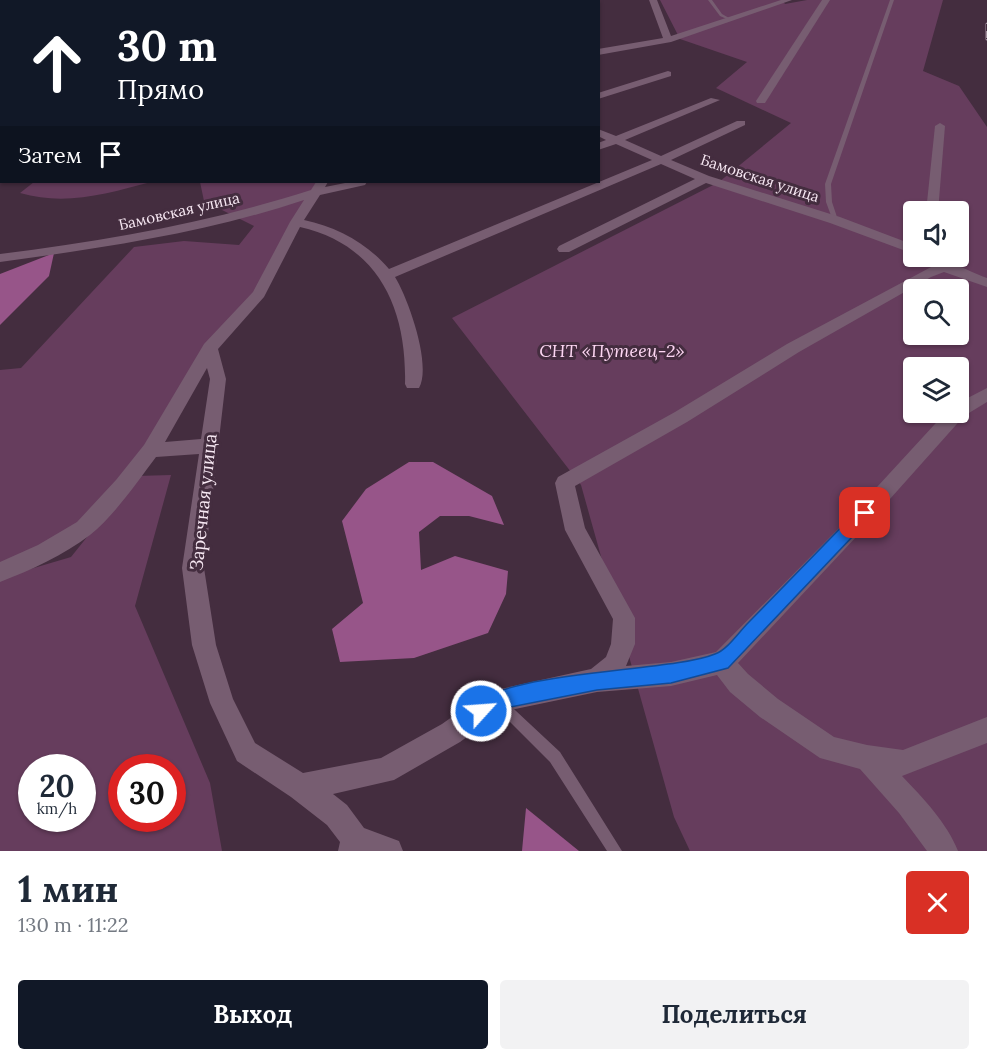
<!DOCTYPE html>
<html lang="ru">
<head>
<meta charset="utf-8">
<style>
  body { margin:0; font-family:Lora,serif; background:#f2f2f3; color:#1f2937; height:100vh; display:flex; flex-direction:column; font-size:22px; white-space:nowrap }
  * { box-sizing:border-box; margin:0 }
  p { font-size:20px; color:#747a83 }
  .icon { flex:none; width:33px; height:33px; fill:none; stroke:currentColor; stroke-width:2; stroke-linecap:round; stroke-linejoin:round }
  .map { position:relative; height:851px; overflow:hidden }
  .side { display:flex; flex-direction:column; background:#fff; flex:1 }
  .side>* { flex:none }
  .guide { position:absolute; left:0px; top:0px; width:600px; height:183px; box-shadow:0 2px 4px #0004; background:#111827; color:#fff; overflow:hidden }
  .controls { position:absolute; left:903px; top:201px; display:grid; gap:12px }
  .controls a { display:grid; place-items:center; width:66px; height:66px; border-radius:6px; background:#fff; box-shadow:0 2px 4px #0004; font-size:30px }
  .speed { position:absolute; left:18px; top:754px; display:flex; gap:12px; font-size:30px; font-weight:700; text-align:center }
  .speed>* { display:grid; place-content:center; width:78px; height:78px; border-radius:50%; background:#fff; box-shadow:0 2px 4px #0004; line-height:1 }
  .speed small { font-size:15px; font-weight:400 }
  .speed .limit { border:9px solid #d22; background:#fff; color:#111 }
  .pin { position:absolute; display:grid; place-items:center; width:51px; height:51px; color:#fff; margin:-26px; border-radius:12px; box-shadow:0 3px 9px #0006 }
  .me { position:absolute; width:66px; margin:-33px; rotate:64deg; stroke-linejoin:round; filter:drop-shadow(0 0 4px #0008) }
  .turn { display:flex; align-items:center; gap:21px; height:126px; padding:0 18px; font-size:27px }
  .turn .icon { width:78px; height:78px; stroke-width:2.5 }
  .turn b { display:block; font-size:42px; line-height:51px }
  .then { display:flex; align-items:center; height:57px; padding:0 18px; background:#0003; gap:12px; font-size:22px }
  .round { display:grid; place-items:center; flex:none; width:63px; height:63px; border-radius:6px; background:#f2f2f3 }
  .overview { display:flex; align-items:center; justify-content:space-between; height:102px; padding:0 18px }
  h1 { font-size:36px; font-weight:700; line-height:45px }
  .button { display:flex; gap:12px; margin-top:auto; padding:12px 18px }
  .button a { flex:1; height:69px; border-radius:6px; background:#111827; color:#fff; font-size:24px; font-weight:700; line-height:69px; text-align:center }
  .button a+a { background:#f2f2f3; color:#1f2937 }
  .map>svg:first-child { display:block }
  .green { fill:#663d5d; fill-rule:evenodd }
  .water { fill:#975589 }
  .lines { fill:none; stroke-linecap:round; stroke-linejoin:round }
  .lane { fill:#775d71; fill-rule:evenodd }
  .street { fill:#775d71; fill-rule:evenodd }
  .secondary { fill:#936789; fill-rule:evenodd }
  .rail-casing { stroke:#a28f9d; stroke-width:3 }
  .rail { stroke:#442d3f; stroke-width:2; stroke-dasharray:7; stroke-linecap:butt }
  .route { fill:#1a73e8; stroke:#114b97; stroke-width:1.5 }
  .labels { text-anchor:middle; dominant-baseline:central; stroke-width:6; stroke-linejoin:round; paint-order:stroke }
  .far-street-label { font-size:15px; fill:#f7e8f3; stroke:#442d3f }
  .park-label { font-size:18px; font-style:italic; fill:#fcd6f2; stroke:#442d3f }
  .street-label { font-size:18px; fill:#f7e8f3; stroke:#442d3f }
</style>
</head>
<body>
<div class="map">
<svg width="987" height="851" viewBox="0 0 987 851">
  <rect width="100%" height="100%" fill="#442d3f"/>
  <g class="green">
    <path d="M660,0H782L785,4L807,0H943L923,71L959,86L987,127V851H690L674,817L581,485L452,318L719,182L791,123L716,88L747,62L680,39ZM914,212H958V256H914ZM914,290H958V334H914ZM914,368H958V412H914Z"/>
    <path d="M34,182H151C106,194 65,206 20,193Z"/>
    <path d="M200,182H322L259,294L210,348L151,450L84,528L0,572V370L21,368L134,247L184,241L239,245L254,226L204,201Z"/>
    <path d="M171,475L135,606L210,783L222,851H0V578L71,557L136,476ZM32,768H82V819H32ZM122,768H172V819H122Z"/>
  </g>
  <g class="water">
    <path d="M54,253L49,276L0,325V274Z"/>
    <path d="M409,462H433L492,496L504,525L469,516H440L419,532L421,570L455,556L508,571L506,594L488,633L414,658L340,662L332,629L363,603L342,521L366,489Z"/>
    <path d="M526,808L579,851H522Z"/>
  </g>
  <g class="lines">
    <g class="lane">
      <path d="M511,0H515L509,2Z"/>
      <path d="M708,0H712L722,14L729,18V20L720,16Z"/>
      <path d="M890,0H894L831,184L832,202L838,220L833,221L826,202L825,184Z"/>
      <path d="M498,696L502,698L560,752L622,851H607L550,762L494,706L492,702L494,698Z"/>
    </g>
    <g class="street">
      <path d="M108,0H126L106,2Z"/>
      <path d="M150,0H158L149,2Z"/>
      <path d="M423,0H431L422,2Z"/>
      <path d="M649,0H657L671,36L781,0H792L671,42L598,55V49L663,38Z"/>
      <path d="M822,0H830L765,103H757L756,101Z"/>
      <path d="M0,31H2L0,36Z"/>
      <path d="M668,71L671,72V76L598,99V93Z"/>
      <path d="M711,98L720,100L625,140L661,156L737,121H745V125L671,160L709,176L840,217L914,245V254L830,223L706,183L569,252H559L557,249L559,246L695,179L661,164L395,277C408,298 432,365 419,388H407L405,384C407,309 379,245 300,227L264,297L218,349L226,379L204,568L216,645L233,699L255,743L303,773L381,758L442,724L487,692L591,669L606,657L611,644L613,619L565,530L555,483L558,477L675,412L787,344L933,266L919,256C943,256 965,270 987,278V287L944,272L931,277L799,352L687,422L575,486L585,528L635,618V644L626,666L671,662L716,652L843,524L946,412H958V403L987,388V402L964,416L857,536L738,663L748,674L778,699L834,737L867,745L903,750L987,717V743L902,776C923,798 947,823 958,851H927L899,813L860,769L820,758L760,717L730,692L717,675L671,686L597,692L501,712L460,742L394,780L333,794L347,805L364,828L399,841L403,851H338L340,842L327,825L291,797L237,761L210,703L192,645L182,568L199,454L156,457C138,481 114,516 90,535C64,555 31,570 0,582V562L38,545L77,522L116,480L144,445L204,344L253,292L290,222L304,200C205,233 103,248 0,262V254C108,240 207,223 311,190L316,182H328L325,187L350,182H367L365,185L320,195L304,220C337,227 367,243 389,269L652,160L616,144L598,150V143L606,140L598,136V129L616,136ZM207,368L210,379L201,439L165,442Z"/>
      <path d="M940,123L945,126L938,212H926L935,126Z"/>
    </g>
    <g class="secondary">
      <path d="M326,0H334L325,2Z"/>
      <path d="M0,157H2L0,164Z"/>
    </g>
    <g class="rail-casing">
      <path id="rail" d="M987,24V39"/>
    </g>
    <use href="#rail" class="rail"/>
  </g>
  <path class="route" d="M865,507L870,509L872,513L870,518L728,668L671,683L597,690L500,709L481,721L474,718L472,711C489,670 670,673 715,654C727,650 739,632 748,623C785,585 822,547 859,509Z"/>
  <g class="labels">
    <g class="far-street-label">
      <text transform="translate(760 178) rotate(18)">Бамовская улица</text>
      <text transform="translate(179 211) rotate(-13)">Бамовская улица</text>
    </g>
    <g class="park-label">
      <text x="612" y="350">СНТ «Путеец-2»</text>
    </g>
    <g class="street-label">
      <text transform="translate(203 502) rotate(-84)">Заречная улица</text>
    </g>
  </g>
</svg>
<div class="controls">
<a><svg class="icon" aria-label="sound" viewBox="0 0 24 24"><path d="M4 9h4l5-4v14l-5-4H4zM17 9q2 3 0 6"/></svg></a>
<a><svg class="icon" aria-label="search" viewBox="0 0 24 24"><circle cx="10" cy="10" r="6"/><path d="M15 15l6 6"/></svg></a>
<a><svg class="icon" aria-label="layers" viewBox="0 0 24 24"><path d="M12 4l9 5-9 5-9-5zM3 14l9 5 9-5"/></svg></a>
</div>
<div class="speed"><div>20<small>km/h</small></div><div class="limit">30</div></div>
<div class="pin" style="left:865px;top:513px;background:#d93025"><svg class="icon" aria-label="arrive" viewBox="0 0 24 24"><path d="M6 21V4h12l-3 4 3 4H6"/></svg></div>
<svg class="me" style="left:481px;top:711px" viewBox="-20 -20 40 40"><circle r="17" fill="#1a73e8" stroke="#fff" stroke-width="3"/><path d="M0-11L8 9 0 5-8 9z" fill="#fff"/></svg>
<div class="guide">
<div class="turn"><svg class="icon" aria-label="ahead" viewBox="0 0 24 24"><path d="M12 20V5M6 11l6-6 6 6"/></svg><div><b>30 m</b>Прямо</div></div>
<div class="then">Затем<svg class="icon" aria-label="arrive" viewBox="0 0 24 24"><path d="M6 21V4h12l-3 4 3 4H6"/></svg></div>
</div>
</div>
<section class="side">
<div class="overview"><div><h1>1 мин</h1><p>130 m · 11:22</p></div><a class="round" style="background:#d93025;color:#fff"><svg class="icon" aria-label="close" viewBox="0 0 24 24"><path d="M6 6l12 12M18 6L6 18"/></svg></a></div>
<div class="button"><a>Выход</a><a>Поделиться</a></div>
</section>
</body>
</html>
